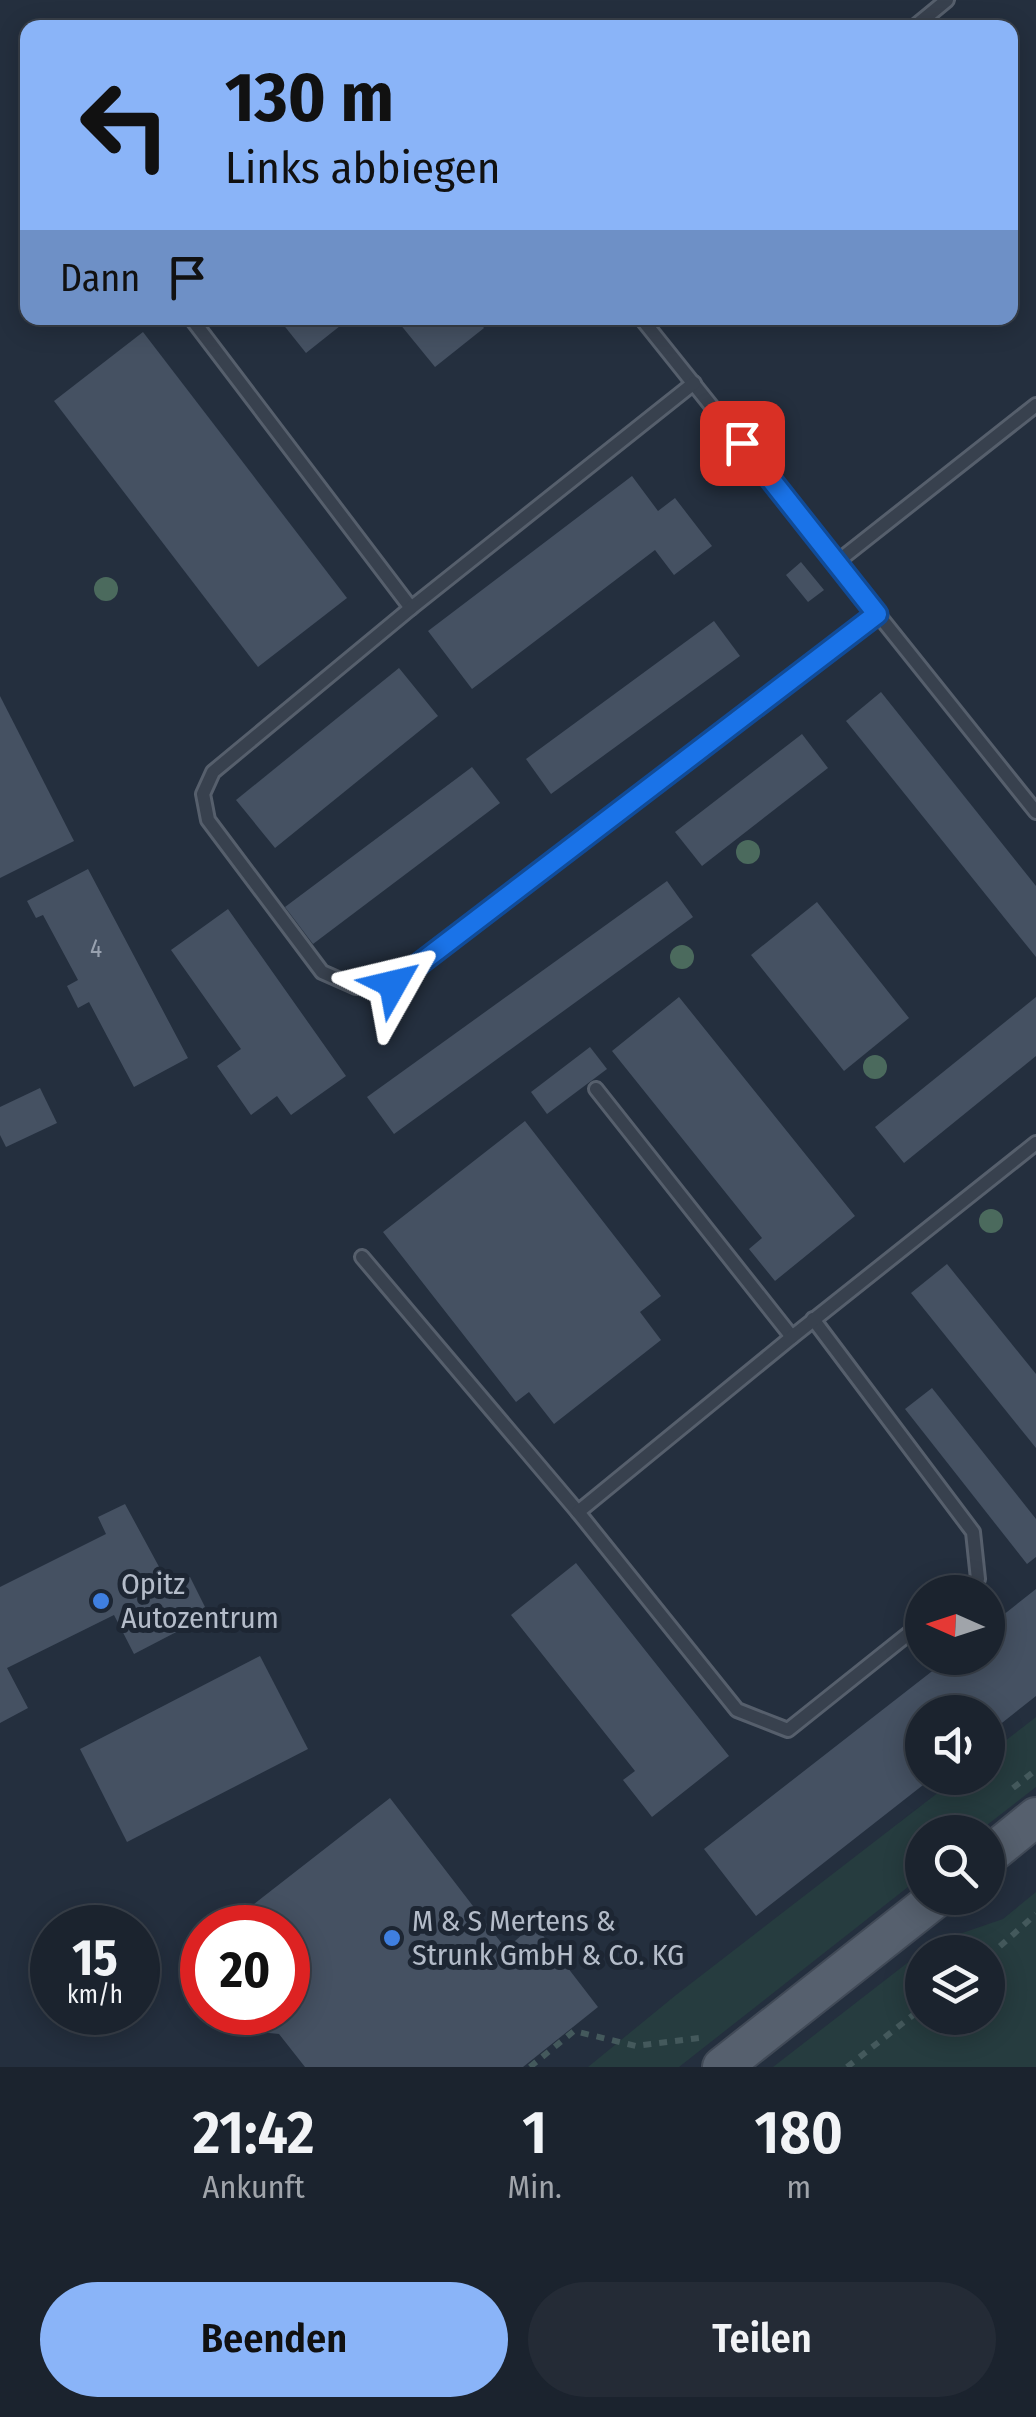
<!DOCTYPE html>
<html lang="de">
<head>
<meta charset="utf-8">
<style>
  body { margin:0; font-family:"Fira Sans Condensed",sans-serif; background:#242b36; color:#f1f3f6; height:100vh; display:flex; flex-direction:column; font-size:38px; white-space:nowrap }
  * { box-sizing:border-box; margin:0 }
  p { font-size:32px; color:#a0a4aa }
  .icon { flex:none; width:55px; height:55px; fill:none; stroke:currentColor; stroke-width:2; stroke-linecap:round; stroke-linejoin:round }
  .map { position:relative; height:2067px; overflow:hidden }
  .details { display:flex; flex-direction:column; background:#1b232e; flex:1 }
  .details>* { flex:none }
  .guide { position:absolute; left:20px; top:20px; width:998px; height:305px; border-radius:20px; box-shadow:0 5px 25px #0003,0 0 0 2px #39404a; background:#8ab4f8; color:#111; overflow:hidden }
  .needle { width:65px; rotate:273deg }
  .controls { position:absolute; left:905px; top:1575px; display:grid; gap:20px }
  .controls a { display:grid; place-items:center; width:100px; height:100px; border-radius:50%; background:#1b232e; box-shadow:0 5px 25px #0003,0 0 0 2px #39404a; font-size:50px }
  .speed { position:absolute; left:30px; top:1905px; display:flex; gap:20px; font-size:50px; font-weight:700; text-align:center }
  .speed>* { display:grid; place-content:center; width:130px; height:130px; border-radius:50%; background:#1b232e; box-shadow:0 5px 25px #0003,0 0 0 2px #39404a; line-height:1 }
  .speed small { font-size:25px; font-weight:400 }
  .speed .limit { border:15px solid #d22; background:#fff; color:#111 }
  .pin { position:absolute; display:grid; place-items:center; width:85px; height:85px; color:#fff; margin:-42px; border-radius:20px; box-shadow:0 5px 15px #0006 }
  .me { position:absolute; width:110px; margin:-55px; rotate:53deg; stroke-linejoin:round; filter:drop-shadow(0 0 8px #0008) }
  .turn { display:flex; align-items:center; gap:35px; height:210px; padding:0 40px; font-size:45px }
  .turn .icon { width:130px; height:130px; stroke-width:2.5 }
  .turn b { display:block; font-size:70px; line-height:85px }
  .then { display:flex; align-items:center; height:95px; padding:0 40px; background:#0003; gap:20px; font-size:38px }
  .eta { display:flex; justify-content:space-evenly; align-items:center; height:170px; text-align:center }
  .eta b { font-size:60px; font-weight:600; line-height:70px }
  .button { display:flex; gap:20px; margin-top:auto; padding:20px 40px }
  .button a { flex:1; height:115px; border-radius:60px; background:#8ab4f8; color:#111; font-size:40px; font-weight:600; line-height:115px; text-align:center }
  .button a+a { background:#242b36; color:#f1f3f6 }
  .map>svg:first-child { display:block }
  .green { fill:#263c3f; fill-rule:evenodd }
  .building { fill:#455162 }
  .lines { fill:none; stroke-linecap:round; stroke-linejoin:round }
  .service-casing { stroke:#565f6c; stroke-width:18 }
  .primary-casing { stroke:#414a57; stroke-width:42 }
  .path { stroke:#44595c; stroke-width:6; stroke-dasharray:8 8; stroke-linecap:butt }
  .service { stroke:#38414e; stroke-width:12 }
  .primary { stroke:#56606e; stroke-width:38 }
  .tree { fill:#4b6a5d }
  .route-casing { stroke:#114b97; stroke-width:25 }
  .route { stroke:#1a73e8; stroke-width:18 }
  .shop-dot { fill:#3f7fe0; stroke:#1d2633; stroke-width:4 }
  .labels { text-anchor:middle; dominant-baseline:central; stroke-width:10; stroke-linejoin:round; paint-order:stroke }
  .number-label { font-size:25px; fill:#98a1af }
  .poi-label { font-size:30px; fill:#b4bcc9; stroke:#1d2633; text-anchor:start }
</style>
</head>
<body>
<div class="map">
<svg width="1036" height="2067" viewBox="0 0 1036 2067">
  <rect width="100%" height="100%" fill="#242f3e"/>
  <g class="green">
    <path d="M1036,1717V1787L978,1832H922V1876L679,2067H588L676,1995L957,1778H988V1754Z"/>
    <path d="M1036,1892V2067H773L933,1943L1003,1919ZM922,1952H988V2018H922Z"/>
  </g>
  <g class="building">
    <path d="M278,318H350L306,353Z"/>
    <path d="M395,318H476L484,328L435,367Z"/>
    <path d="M143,332L347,598L258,667L54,401Z"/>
    <path d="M632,476L658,511L675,498L712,546L674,575L655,550L472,689L428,631Z"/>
    <path d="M801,562L824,590L808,602L786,575Z"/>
    <path d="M714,621L740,656L551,794L526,759Z"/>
    <path d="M399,668L438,716L275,848L236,800Z"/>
    <path d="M881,692L1036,886V957L846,721Z"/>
    <path d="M0,696L74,841L0,878Z"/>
    <path d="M802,734L828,768L702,866L675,832Z"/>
    <path d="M472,767L500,803L313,944L285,907Z"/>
    <path d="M88,869L188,1058L134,1087L89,1002L78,1008L67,986L78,980L43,915L36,918L27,901Z"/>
    <path d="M667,881L693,917L394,1134L367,1097Z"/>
    <path d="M817,902L909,1018L844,1071L751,955Z"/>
    <path d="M228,909L346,1076L291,1115L277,1096L251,1115L217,1066L241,1049L171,950Z"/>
    <path d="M679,997L855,1216L775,1281L749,1249L762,1238L612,1051Z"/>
    <path d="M1036,997V1056L904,1163L875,1127Z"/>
    <path d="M590,1047L607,1069L547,1114L531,1092Z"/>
    <path d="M40,1088L57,1123L6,1147L0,1135V1107Z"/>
    <path d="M525,1121L661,1296L640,1312L661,1340L554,1424L529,1392L516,1402L383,1232Z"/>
    <path d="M947,1264L1036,1374V1448L911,1293Z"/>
    <path d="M932,1388L1036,1519V1557L1027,1564L905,1409Z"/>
    <path d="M125,1504L170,1587L190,1577L209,1615L134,1654L114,1615L7,1668L28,1708L0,1723V1587L106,1534L98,1517Z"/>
    <path d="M576,1563L729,1756L652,1817L623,1780L635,1771L511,1615Z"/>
    <path d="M1036,1589V1696L988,1734V1712H922V1778H932L756,1916L704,1849L949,1658H988V1627Z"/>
    <path d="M260,1656L308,1749L127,1842L80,1749Z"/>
    <path d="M390,1798L506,1949L534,1924L598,2007L523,2067H305L279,2034L241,2030L243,2012H288V1928H229L227,1925Z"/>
    <path d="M990,1993L1000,2006L993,2012L988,2005V1995Z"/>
    <path d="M944,2018H955L958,2021L949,2028L942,2019Z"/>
  </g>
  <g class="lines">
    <g class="service-casing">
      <g id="service">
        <path d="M913,28L947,0"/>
        <path d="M191,318L411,608"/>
        <path d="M641,318L1036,812"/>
        <path d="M694,383L411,608L213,772L203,794L208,820L322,972L356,987L393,984L877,614"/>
        <path d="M837,562L1036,405"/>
        <path d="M596,1089L792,1337"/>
        <path d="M362,1257L578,1512"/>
        <path d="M813,1319L973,1532L978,1579L961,1592"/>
        <path d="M922,1623L788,1730L737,1710L578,1512L792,1337L1036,1143"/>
      </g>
    </g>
    <g class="primary-casing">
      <g id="primary">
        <path d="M988,1856L1036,1817"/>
        <path d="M722,2067L936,1898"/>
      </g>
    </g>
    <g class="path">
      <path d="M1013,1788L1036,1770"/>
      <path d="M909,1871L922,1860"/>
      <path d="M988,1957L1036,1914"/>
      <path d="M530,2067L574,2031L636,2046L699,2038L703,2035"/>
      <path d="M847,2067L922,2008"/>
    </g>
    <use href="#service" class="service"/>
    <use href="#primary" class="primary"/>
  </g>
  <g class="tree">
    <circle cx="106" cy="589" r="12"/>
    <circle cx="748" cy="852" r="12"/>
    <circle cx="682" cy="957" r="12"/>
    <circle cx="875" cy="1067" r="12"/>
    <circle cx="991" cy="1221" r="12"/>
  </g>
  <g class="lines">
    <g class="route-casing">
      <path id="route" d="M393,984L877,614L742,443"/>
    </g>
    <use href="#route" class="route"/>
  </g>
  <g class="shop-dot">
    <circle cx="101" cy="1601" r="10"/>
    <circle cx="392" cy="1938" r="10"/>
  </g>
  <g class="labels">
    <g class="number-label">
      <text x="96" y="949">4</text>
    </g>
    <g class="poi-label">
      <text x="121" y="1584">Opitz<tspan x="121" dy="34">Autozentrum</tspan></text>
      <text x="412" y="1921">M &amp; S Mertens &amp;<tspan x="412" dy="34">Strunk GmbH &amp; Co. KG</tspan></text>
    </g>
  </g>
</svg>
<div class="controls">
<a><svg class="needle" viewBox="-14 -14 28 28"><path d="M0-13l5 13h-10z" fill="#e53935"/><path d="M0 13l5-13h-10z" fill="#a0a4aa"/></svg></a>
<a><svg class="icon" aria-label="sound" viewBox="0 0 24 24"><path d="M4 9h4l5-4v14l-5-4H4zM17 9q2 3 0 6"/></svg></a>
<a><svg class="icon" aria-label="search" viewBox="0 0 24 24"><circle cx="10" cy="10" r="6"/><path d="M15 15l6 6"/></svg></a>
<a><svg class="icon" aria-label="layers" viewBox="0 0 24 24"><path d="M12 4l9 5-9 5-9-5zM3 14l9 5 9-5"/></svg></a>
</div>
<div class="speed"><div>15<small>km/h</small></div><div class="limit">20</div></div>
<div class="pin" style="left:742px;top:443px;background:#d93025"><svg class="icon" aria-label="arrive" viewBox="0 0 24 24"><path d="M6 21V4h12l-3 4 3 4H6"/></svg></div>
<svg class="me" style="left:393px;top:984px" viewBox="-20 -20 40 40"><path d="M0-17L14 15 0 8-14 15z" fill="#1a73e8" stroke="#fff" stroke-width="4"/></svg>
<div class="guide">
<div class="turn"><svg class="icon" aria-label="left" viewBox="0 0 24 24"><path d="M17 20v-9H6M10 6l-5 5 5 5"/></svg><div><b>130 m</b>Links abbiegen</div></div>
<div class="then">Dann<svg class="icon" aria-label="arrive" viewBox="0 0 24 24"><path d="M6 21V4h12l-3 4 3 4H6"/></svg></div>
</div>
</div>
<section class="details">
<div class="eta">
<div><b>21:42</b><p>Ankunft</p></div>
<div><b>1</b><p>Min.</p></div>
<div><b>180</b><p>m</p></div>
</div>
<div class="button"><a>Beenden</a><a>Teilen</a></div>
</section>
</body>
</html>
